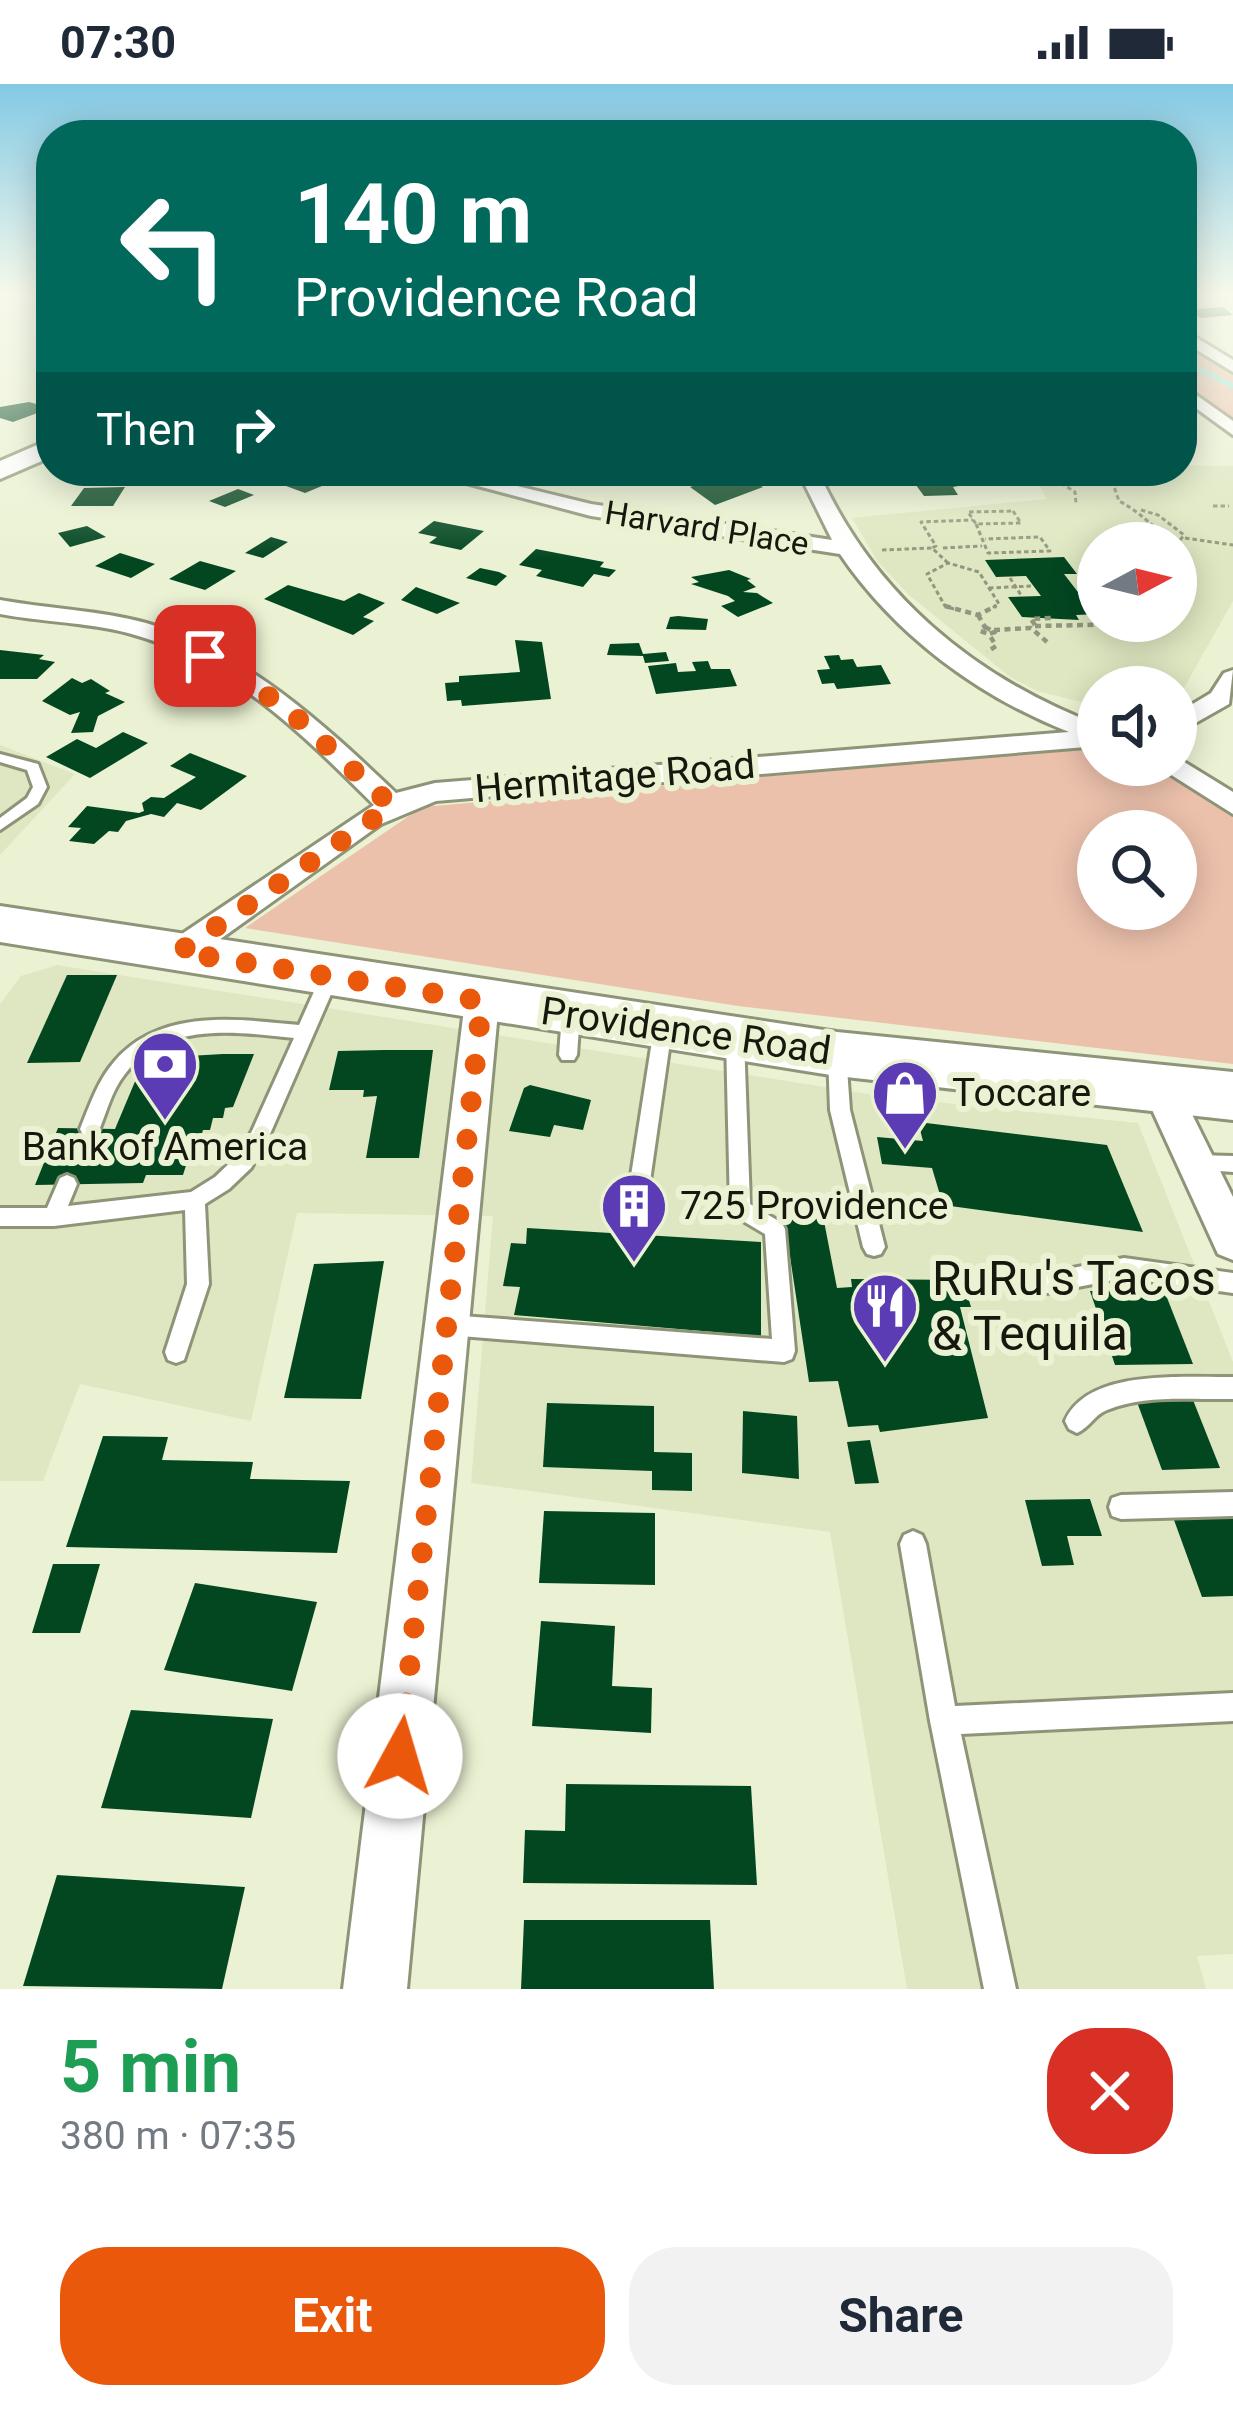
<!DOCTYPE html>
<html lang="en">
<head>
<meta charset="utf-8">
<style>
  body { margin:0; font-family:Roboto,sans-serif; background:#f2f2f3; color:#1f2937; height:100vh; display:flex; flex-direction:column; font-size:45px; white-space:nowrap }
  * { box-sizing:border-box; margin:0 }
  p { font-size:39px; color:#747a83 }
  .icon { flex:none; width:66px; height:66px; fill:none; stroke:currentColor; stroke-width:2; stroke-linecap:round; stroke-linejoin:round }
  .map { position:relative; height:1905px; overflow:hidden }
  .sheet { display:flex; flex-direction:column; background:#fff; flex:1 }
  .sheet>* { flex:none }
  .guide { position:absolute; left:36px; top:36px; width:1161px; height:366px; border-radius:48px; box-shadow:0 6px 30px #0003; background:#00695c; color:#fff; overflow:hidden }
  .needle { width:78px; rotate:83deg }
  .tools { position:absolute; left:1077px; top:438px; display:grid; gap:24px }
  .tools a { display:grid; place-items:center; width:120px; height:120px; border-radius:50%; background:#fff; box-shadow:0 6px 30px #0003; font-size:60px }
  .pin { position:absolute; display:grid; place-items:center; width:102px; height:102px; color:#fff; margin:-51px; border-radius:24px; box-shadow:0 6px 18px #0006 }
  .me { position:absolute; width:132px; margin:-66px; rotate:6deg; stroke-linejoin:round; filter:drop-shadow(0 0 9px #0008) }
  .turn { display:flex; align-items:center; gap:42px; height:252px; padding:0 60px; font-size:54px }
  .turn .icon { width:156px; height:156px; stroke-width:2.5 }
  .turn b { display:block; font-size:84px; line-height:102px }
  .then { display:flex; align-items:center; height:114px; padding:0 60px; background:#0003; gap:24px; font-size:45px }
  .round { display:grid; place-items:center; flex:none; width:126px; height:126px; border-radius:48px; background:#f2f2f3 }
  .head { display:flex; align-items:center; justify-content:space-between; height:204px; padding:0 60px }
  h1 { font-size:72px; font-weight:700; line-height:90px; color:#1e9e55 }
  .cta { display:flex; gap:24px; margin-top:auto; padding:24px 60px }
  .cta a { flex:1; height:138px; border-radius:48px; background:#ea580c; color:#fff; font-size:48px; font-weight:700; line-height:138px; text-align:center }
  .cta a+a { background:#f2f2f3; color:#1f2937 }
  .status { display:flex; justify-content:space-between; align-items:center; height:84px; padding:0 60px; background:#fff; direction:ltr }
  .status svg { height:33px; fill:currentColor }
  .map>svg:first-child { display:block }
  .built { fill:#dee7c1; fill-rule:evenodd }
  .green { fill:#ecc1ac; fill-rule:evenodd }
  .lines { fill:none; stroke-linecap:round; stroke-linejoin:round }
  .stream { stroke:#8ce9de; stroke-width:4.5 }
  .building { fill:#034721 }
  .service-casing { stroke:#8e9478; stroke-width:6 }
  .minor-casing { stroke:#8e9478; stroke-width:6 }
  .secondary-casing { stroke:#8e9478; stroke-width:6 }
  .primary-casing { stroke:#8e9478; stroke-width:6 }
  .path-far1 { stroke:#91967f; stroke-width:3; stroke-dasharray:4.5 3; stroke-linecap:butt }
  .path { stroke:#91967f; stroke-width:4.5; stroke-dasharray:6 4.5; stroke-linecap:butt }
  .service { fill:#fff; fill-rule:evenodd }
  .minor { fill:#fff; fill-rule:evenodd }
  .secondary { fill:#fff; fill-rule:evenodd }
  .primary { fill:#fff; fill-rule:evenodd }
  .route { stroke:#ea580c; stroke-width:21; stroke-dasharray:0 37.8 }
  .labels { text-anchor:middle; dominant-baseline:central; stroke-width:12; stroke-linejoin:round; paint-order:stroke }
  .far-street-label { font-size:33px; fill:#16180d; stroke:#ebf2d3 }
  .street-label { font-size:39px; fill:#16180d; stroke:#ebf2d3 }
  .poi-label { font-size:39px; fill:#16180d; stroke:#ebf2d3; text-anchor:start }
  .near-poi-label { font-size:48px; fill:#16180d; stroke:#ebf2d3; text-anchor:start }
</style>
</head>
<body>
<div class="status"><b>07:30</b><svg viewBox="0 0 49 12"><path d="M0 12V9h3v3zM5 12V6h3v6zM10 12V3h3v9zM15 12V0h3v12zM26 1h20v11H26zM47 4h2v5h-2z"/></svg></div>
<div class="map">
<svg width="1233" height="1905" viewBox="0 0 1233 1905">
  <rect width="100%" height="100%" fill="#ebf2d3"/>
  <g class="built">
    <path d="M1182,381L1233,382V517L1184,604L1176,609V603H1098V622L1037,607L1010,593L909,511L878,478L852,434L1047,415L1032,387H1182ZM1098,459H1176V537H1098Z"/>
    <path d="M0,661L75,690L0,771Z"/>
    <path d="M57,881L887,1013L1138,1039L1233,1278V1870L1197,1872L1206,1905H907L830,1448L471,1399L493,1132L297,1129L251,1337L80,1300L43,1397H0V920L21,892Z"/>
  </g>
  <g class="green">
    <path d="M1182,253L1233,287V339L1182,303Z"/>
    <path d="M1098,663V681H1166L1233,726V980L738,922L245,844L422,723ZM1098,747H1176V825H1098Z"/>
  </g>
  <g class="lines">
    <path class="stream" d="M1182,277L1233,302"/>
  </g>
  <g class="building">
    <path d="M1223,223L1233,231L1201,234L1185,226Z"/>
    <path d="M29,318L51,324L13,338L0,334V323Z"/>
    <path d="M306,387L334,397L305,409L278,399Z"/>
    <path d="M939,387L978,389L984,397L953,403L958,411L924,412L913,397L945,395Z"/>
    <path d="M733,388L763,403L715,421L690,403Z"/>
    <path d="M125,403L113,422H71L84,404Z"/>
    <path d="M238,405L254,411L225,423L209,417Z"/>
    <path d="M434,437L484,447L461,466L429,459L437,453L418,449Z"/>
    <path d="M87,442L106,453L70,463L58,449Z"/>
    <path d="M271,453L288,458L263,474L245,469Z"/>
    <path d="M536,465L604,478L600,483L616,486L609,493L594,490L583,503L536,492L542,486L519,481Z"/>
    <path d="M120,469L155,480L131,494L95,482Z"/>
    <path d="M1064,473L1077,490H1064L1081,512H1092L1098,530L1076,531L1079,536L1022,533L1008,513L1041,512L1026,492L996,493L985,476Z"/>
    <path d="M200,477L236,487L205,506L169,495Z"/>
    <path d="M480,484L499,488L507,492L496,502L466,494Z"/>
    <path d="M729,486L751,495L747,496L756,503L743,508L757,509L773,519L738,533L721,522L735,517L728,512L691,500L699,498L691,493Z"/>
    <path d="M288,501L344,517L359,509L385,519L363,533L374,537L353,551L264,515Z"/>
    <path d="M416,503L460,519L437,530L401,516Z"/>
    <path d="M678,532L708,535L706,546L666,545L670,533Z"/>
    <path d="M515,556L542,558L551,615L462,622L461,616L447,617L445,599L459,598V592L520,588Z"/>
    <path d="M639,559L643,570L666,568L669,577L645,579L643,572L607,571L610,560Z"/>
    <path d="M0,566L44,571L39,575L55,578L37,595H0Z"/>
    <path d="M839,571L841,576L853,575L857,583L881,581L891,600L837,605L834,599L822,600L817,586L830,585L824,572Z"/>
    <path d="M708,577L711,585H730L737,602L656,610L648,582L676,579L678,588L696,587L692,578Z"/>
    <path d="M72,594L82,599L91,595L110,607L105,609L125,618L98,632L93,648L71,649L80,628L70,631L42,617Z"/>
    <path d="M123,648L148,659L90,694L46,673L77,655L96,664Z"/>
    <path d="M190,669L247,692L201,726L177,719L164,733L151,730L126,737L118,748L109,747L94,760L69,757L81,744L68,743L87,722L139,729L144,727L142,719L151,713L164,714L196,693L170,682Z"/>
    <path d="M67,891H117L80,978L27,979Z"/>
    <path d="M384,966H433L419,1074H366L377,1012L363,1013L364,1006H329L338,967Z"/>
    <path d="M223,970H254L233,1023L225,1024L223,1034H213L210,1046H203L195,1074L188,1075L183,1091H146L143,1099L35,1101L58,1044L115,1045L139,988L163,987L171,973Z"/>
    <path d="M530,1001L591,1016L583,1046L554,1041L550,1053L509,1047L524,1004Z"/>
    <path d="M918,1038L1107,1061L1143,1148L943,1121L932,1084L882,1080L877,1053L923,1057Z"/>
    <path d="M823,1132L837,1204L852,1203L851,1195L963,1196L971,1223H960L988,1334L880,1348L878,1341L848,1343L838,1297L809,1298L784,1133Z"/>
    <path d="M527,1144L761,1158V1252L514,1231L520,1203L503,1202L511,1159L526,1160Z"/>
    <path d="M384,1177L361,1315L284,1314L314,1180Z"/>
    <path d="M1164,1206L1193,1280L1115,1281L1090,1207Z"/>
    <path d="M1193,1316L1220,1384L1162,1386L1137,1318Z"/>
    <path d="M547,1319L654,1322V1368L692,1369V1407L652,1406V1387L543,1383Z"/>
    <path d="M743,1327L797,1332L799,1395L742,1389Z"/>
    <path d="M103,1352L168,1353L162,1376L253,1378L250,1395L350,1397L337,1469L66,1463Z"/>
    <path d="M870,1356L879,1399L855,1400L847,1358Z"/>
    <path d="M1090,1415L1102,1452H1067L1074,1481L1042,1482L1025,1416Z"/>
    <path d="M544,1427L655,1429V1501L539,1499Z"/>
    <path d="M1233,1434V1512L1202,1513L1174,1436Z"/>
    <path d="M53,1480H100L80,1549H32Z"/>
    <path d="M195,1499L317,1518L292,1607L164,1586Z"/>
    <path d="M541,1537L615,1542L612,1602L652,1604L651,1649L532,1642Z"/>
    <path d="M131,1626L273,1635L251,1734L101,1724Z"/>
    <path d="M566,1700L751,1702L757,1801L523,1799L525,1746L565,1747Z"/>
    <path d="M57,1791L245,1803L222,1905L23,1902Z"/>
    <path d="M524,1836H710L714,1905H521Z"/>
  </g>
  <g class="lines">
    <g class="service-casing">
      <g id="service">
        <path d="M0,670L38,680L47,703L38,720L0,746V734L27,714L33,703L27,686L0,678Z"/>
        <path d="M330,886L339,892L270,1050L251,1084L229,1105L205,1120L209,1200L184,1276L176,1279L168,1276L165,1268L187,1200L185,1126L54,1142H0V1124H47L60,1094L67,1091L74,1094L77,1100L68,1122L191,1108L215,1093L237,1072L252,1047L294,954C236,948 165,937 125,990C111,1007 106,1031 97,1051L90,1053L83,1051L80,1045C89,1023 98,996 114,978C159,924 237,935 299,941L321,892Z"/>
        <path d="M571,923L580,930L577,971L574,976H562L559,971L562,930Z"/>
        <path d="M663,937L672,944L648,1111L645,1117L638,1120L631,1117L628,1111L654,944Z"/>
        <path d="M735,948L741,950L744,955L750,1120L782,1139L785,1145L795,1267L792,1275L784,1278L448,1251L440,1248L437,1241L440,1234L448,1231L772,1255L765,1150L733,1131L730,1125L726,955L729,950Z"/>
        <path d="M837,963L843,965L846,970L850,1026L885,1163L881,1170L874,1172L867,1170L863,1163L830,1026L828,970L831,965Z"/>
        <path d="M1197,1071L1233,1072V1088L1190,1085L1187,1079L1190,1073Z"/>
        <path d="M1124,1174L1233,1189V1209L1124,1194L1026,1213L1018,1210L1015,1203L1018,1196L1026,1193Z"/>
        <path d="M1233,1293V1315C1193,1316 1145,1310 1107,1326C1094,1331 1090,1343 1077,1349L1069,1345L1065,1337C1088,1284 1184,1294 1233,1293Z"/>
        <path d="M1233,1408V1432L1121,1435L1112,1432L1109,1423L1112,1414L1121,1411Z"/>
        <path d="M913,1447L922,1451L926,1460L955,1622L1233,1609V1637L961,1650L1016,1905H984L930,1637L900,1460L904,1451Z"/>
      </g>
    </g>
    <g class="minor-casing">
      <g id="minor">
        <path d="M1182,245L1233,276V288L1182,257Z"/>
        <path d="M1182,301L1233,337V351L1182,314Z"/>
        <path d="M421,387H455L591,420L832,456L798,387H818C873,510 973,593 1098,641V662L436,717L381,740L191,876H167L162,868L167,860L374,721C303,650 227,575 128,549C86,538 42,538 0,530V516C48,525 99,526 146,539C247,568 322,639 396,709L435,699L1069,648C979,613 895,551 840,470L591,432Z"/>
        <path d="M1233,586L1229,620L1176,650V630L1211,609L1224,589Z"/>
        <path d="M1176,673L1233,708V730L1165,687L1161,681H1176Z"/>
        <path d="M482,904L494,908L499,917L407,1905H343L465,917L470,908Z"/>
        <path d="M1162,991L1175,996L1233,1113V1176L1218,1170L1143,1006L1149,996Z"/>
      </g>
    </g>
    <g class="secondary-casing">
      <path id="secondary" d="M51,355V373L0,395V377Z"/>
    </g>
    <g class="primary-casing">
      <path id="primary" d="M0,822L837,948L1233,988V1036L837,992L0,858Z"/>
    </g>
    <g class="path-far1">
      <path d="M1042,387L1075,408L1076,419"/>
      <path d="M1112,397L1119,417C1142,429 1155,446 1178,460"/>
      <path d="M1213,422H1229"/>
      <path d="M1141,426L1158,431L1184,451L1177,460"/>
      <path d="M1013,427L1021,439L976,440L968,428Z"/>
      <path d="M976,440L988,469L1050,467L1040,453L985,455"/>
      <path d="M1185,454L1233,461"/>
      <path d="M943,464L982,462"/>
      <path d="M882,466L932,464"/>
      <path d="M948,479L932,464L936,462L921,438L973,436"/>
      <path d="M1010,494L1021,511"/>
      <path d="M989,504L1032,502"/>
      <path d="M954,525L945,522L927,490L948,479L979,488L999,520L990,525"/>
    </g>
    <g class="path">
      <path d="M945,522L978,531L996,522"/>
      <path d="M978,531L985,543L980,547L989,550"/>
      <path d="M1035,541L1031,535L1052,534"/>
      <path d="M1035,542L1138,540L1136,537"/>
      <path d="M985,543L995,548L989,550L996,562L987,568"/>
      <path d="M994,546L1031,544L1047,558"/>
    </g>
    <use href="#service" class="service"/>
    <use href="#minor" class="minor"/>
    <use href="#secondary" class="secondary"/>
    <use href="#primary" class="primary"/>
  </g>
  <linearGradient id="sky" x2="0" y2="1"><stop stop-color="#83c9e4"/><stop offset="0.44" stop-color="#f6f9eb"/><stop offset="1" stop-color="#f6f9eb" stop-opacity="0"/></linearGradient>
  <rect width="1233" height="476" fill="url(#sky)"/>
  <g class="lines">
    <path class="route" d="M205,572L285,623L392,722L179,868L482,917L400,1672"/>
  </g>
  <defs>
    <g id="bank-pin" transform="scale(3.45)"><path d="M0 17L-7.5 6A9.5 9.5 0 1 1 7.5 6Z" fill="#5b3cb4" stroke="#ebf2d3"/><path d="M-6-4H6V4H-6ZM0-2.3a2.3 2.3 0 1 0 0 4.6a2.3 2.3 0 1 0 0-4.6Z" fill="#fff"/></g>
    <g id="shop-pin" transform="scale(3.45)"><path d="M0 17L-7.5 6A9.5 9.5 0 1 1 7.5 6Z" fill="#5b3cb4" stroke="#ebf2d3"/><path d="M-5-2.5h2.3a2.7 3.5 0 0 1 5.4 0H5L5.5 6h-11ZM-1.5-2.5h3a1.5 2.3 0 0 0-3 0Z" fill="#fff"/></g>
    <g id="building-pin" transform="scale(3.45)"><path d="M0 17L-7.5 6A9.5 9.5 0 1 1 7.5 6Z" fill="#5b3cb4" stroke="#ebf2d3"/><path d="M-4-6H4V6H1V3H-1V6H-4ZM-2.5-4.3h1.7v1.8h-1.7ZM.8-4.3h1.7v1.8H.8ZM-2.5-1h1.7V.8h-1.7ZM.8-1h1.7V.8H.8Z" fill="#fff"/></g>
    <g id="restaurant-pin" transform="scale(3.45)"><path d="M0 17L-7.5 6A9.5 9.5 0 1 1 7.5 6Z" fill="#5b3cb4" stroke="#ebf2d3"/><path d="M-5-6h1v4h1v-4h1v4h1v-4h1v5L-1.5 .5V6h-2V.5L-5-1ZM5-6V6H3V1.5H1.5Q1.5-4 5-6Z" fill="#fff"/></g>
  </defs>
  <g fill-rule="evenodd">
    <use href="#bank-pin" x="165" y="980"/>
    <use href="#shop-pin" x="905" y="1009"/>
    <use href="#building-pin" x="634" y="1122"/>
    <use href="#restaurant-pin" x="885" y="1222"/>
  </g>
  <g class="labels">
    <g class="far-street-label">
      <text transform="translate(707 444) rotate(9)">Harvard Place</text>
    </g>
    <g class="street-label">
      <text transform="translate(615 693) rotate(-5)">Hermitage Road</text>
      <text transform="translate(686 947) rotate(8)">Providence Road</text>
    </g>
    <g class="poi-label">
      <text x="952" y="1009">Toccare</text>
      <text x="165" y="1063" text-anchor="middle">Bank of America</text>
      <text x="680" y="1122">725 Providence</text>
    </g>
    <g class="near-poi-label">
      <text x="932" y="1194">RuRu's Tacos<tspan x="932" dy="55">&amp; Tequila</tspan></text>
    </g>
  </g>
</svg>
<div class="tools">
<a><svg class="needle" viewBox="-14 -14 28 28"><path d="M0-13l5 13h-10z" fill="#e53935"/><path d="M0 13l5-13h-10z" fill="#747a83"/></svg></a>
<a><svg class="icon" aria-label="sound" viewBox="0 0 24 24"><path d="M4 9h4l5-4v14l-5-4H4zM17 9q2 3 0 6"/></svg></a>
<a><svg class="icon" aria-label="search" viewBox="0 0 24 24"><circle cx="10" cy="10" r="6"/><path d="M15 15l6 6"/></svg></a>
</div>
<div class="pin" style="left:205px;top:572px;background:#d93025"><svg class="icon" aria-label="arrive" viewBox="0 0 24 24"><path d="M6 21V4h12l-3 4 3 4H6"/></svg></div>
<svg class="me" style="left:400px;top:1672px" viewBox="-20 -20 40 40"><circle r="19" fill="#fff"/><path d="M0-13L10 11 0 6-10 11z" fill="#ea580c"/></svg>
<div class="guide">
<div class="turn"><svg class="icon" aria-label="left" viewBox="0 0 24 24"><path d="M17 20v-9H6M10 6l-5 5 5 5"/></svg><div><b>140 m</b>Providence Road</div></div>
<div class="then">Then<svg class="icon" aria-label="right" viewBox="0 0 24 24"><path d="M7 20v-9h11M14 6l5 5-5 5"/></svg></div>
</div>
</div>
<section class="sheet">
<div class="head"><div><h1>5 min</h1><p>380 m · 07:35</p></div><a class="round" style="background:#d93025;color:#fff"><svg class="icon" aria-label="close" viewBox="0 0 24 24"><path d="M6 6l12 12M18 6L6 18"/></svg></a></div>
<div class="cta"><a>Exit</a><a>Share</a></div>
</section>
</body>
</html>
